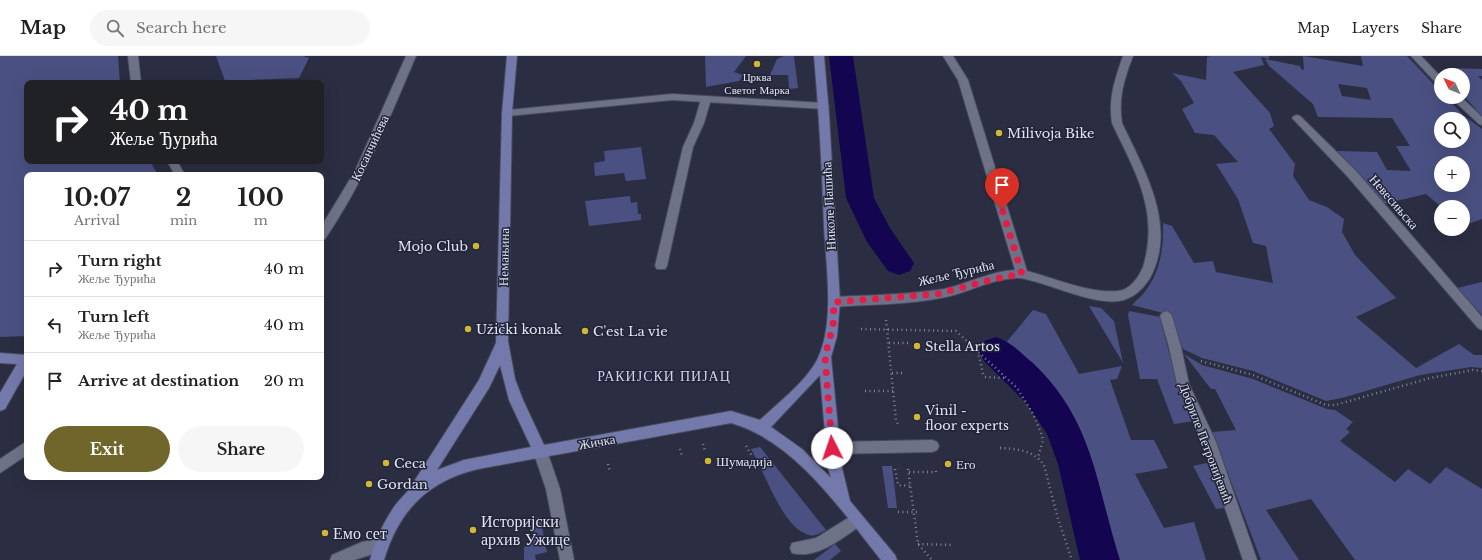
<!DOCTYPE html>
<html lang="en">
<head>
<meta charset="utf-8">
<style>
  body { margin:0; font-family:"Libre Baskerville",serif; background:#f6f6f6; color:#222; height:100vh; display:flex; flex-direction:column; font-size:15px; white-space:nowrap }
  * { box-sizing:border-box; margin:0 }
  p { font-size:13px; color:#767676 }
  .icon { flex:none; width:22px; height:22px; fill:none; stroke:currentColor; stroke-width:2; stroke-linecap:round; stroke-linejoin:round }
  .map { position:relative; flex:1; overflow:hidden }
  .panel { position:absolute; left:24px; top:116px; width:300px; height:308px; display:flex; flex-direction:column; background:#fff; border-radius:8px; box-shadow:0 4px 16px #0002 }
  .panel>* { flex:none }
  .hud { position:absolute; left:24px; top:24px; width:300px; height:84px; border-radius:8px; box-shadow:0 4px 16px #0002; background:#202124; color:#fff; overflow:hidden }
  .needle { width:26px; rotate:313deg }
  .buttons { position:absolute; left:1434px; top:12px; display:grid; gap:8px }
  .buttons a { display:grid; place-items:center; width:36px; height:36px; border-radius:50%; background:#fff; box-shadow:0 4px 16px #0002; font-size:20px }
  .pin { position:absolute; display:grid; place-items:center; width:34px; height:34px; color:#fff; margin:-41px -17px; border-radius:50% 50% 50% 0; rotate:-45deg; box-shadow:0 0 4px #0007 }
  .pin .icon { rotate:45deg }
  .me { position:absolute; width:44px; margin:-22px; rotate:356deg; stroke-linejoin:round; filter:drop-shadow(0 0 3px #0008) }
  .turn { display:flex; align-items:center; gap:14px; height:84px; padding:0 20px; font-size:18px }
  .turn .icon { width:52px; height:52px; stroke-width:2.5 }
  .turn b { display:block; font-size:28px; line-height:34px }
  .eta { display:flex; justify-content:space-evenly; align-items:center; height:68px; text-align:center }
  .eta b { font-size:24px; font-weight:800; line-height:28px }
  .primary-button { display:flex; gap:8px; margin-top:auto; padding:8px 20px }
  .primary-button a { flex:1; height:46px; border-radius:24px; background:#70652b; color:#fff; font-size:16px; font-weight:800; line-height:46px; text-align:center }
  .primary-button a+a { background:#f6f6f6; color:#222 }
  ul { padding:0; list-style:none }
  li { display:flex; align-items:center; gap:12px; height:56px; padding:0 20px; border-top:1px solid #e0e0e0 }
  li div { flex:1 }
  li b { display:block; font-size:15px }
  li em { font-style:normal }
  header { display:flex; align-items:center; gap:24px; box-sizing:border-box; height:56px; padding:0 20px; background:#fff; border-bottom:1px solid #e0e0e0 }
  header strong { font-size:19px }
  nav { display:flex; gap:22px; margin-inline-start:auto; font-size:14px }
  .search { width:280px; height:36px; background:#f6f6f6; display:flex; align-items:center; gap:10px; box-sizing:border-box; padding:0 14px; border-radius:22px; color:#767676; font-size:15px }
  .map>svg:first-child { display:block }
  .green { fill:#4a5081; fill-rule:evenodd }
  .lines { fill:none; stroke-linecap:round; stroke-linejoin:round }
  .canal { fill:#13054f; fill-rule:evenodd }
  .lane-casing { stroke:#484b5c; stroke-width:2 }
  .street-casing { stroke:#484b5c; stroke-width:2 }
  .secondary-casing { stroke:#484b5c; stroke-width:2 }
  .path-far1 { stroke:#828595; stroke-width:2; stroke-dasharray:1 2.5; stroke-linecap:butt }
  .path { stroke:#828595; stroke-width:2.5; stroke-dasharray:1 3.5; stroke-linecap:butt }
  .lane { fill:#6e7289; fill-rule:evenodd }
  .street { fill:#6e7289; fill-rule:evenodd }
  .secondary { fill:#7479ab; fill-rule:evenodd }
  .route { stroke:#e11d48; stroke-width:7; stroke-dasharray:0 12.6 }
  .poi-dot { fill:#d0b736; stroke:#212438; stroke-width:1.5 }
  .labels { text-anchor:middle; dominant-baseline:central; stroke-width:3; stroke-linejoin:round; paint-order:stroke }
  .far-poi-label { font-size:11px; fill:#e0e3f0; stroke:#212438 }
  .poi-label { font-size:13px; fill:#e0e3f0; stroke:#212438; text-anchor:start }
  .street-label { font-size:13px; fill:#e0e3f0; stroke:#212438 }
  .neighbourhood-label { font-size:14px; letter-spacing:1px; fill:#cfd4ef; stroke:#212438 }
  .near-poi-label { font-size:16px; fill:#e0e3f0; stroke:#212438; text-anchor:start }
</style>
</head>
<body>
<header>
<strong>Map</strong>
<div class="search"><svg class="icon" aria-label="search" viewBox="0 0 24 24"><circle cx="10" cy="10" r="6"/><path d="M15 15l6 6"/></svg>Search here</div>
<nav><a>Map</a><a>Layers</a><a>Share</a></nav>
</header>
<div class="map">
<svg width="1482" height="504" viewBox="0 0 1482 504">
  <rect width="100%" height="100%" fill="#2b2e42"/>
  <g class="green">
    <path d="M0,0H118L120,27H27V105H150L158,119H27V280L0,281Z"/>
    <path d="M216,0H303L309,2L299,22L225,25Z"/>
    <path d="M705,0H746L734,16L743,19L739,25L706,31Z"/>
    <path d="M784,0H794L798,32L789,33L788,19H770L777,3Z"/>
    <path d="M1211,0H1269V3L1261,1L1264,9L1233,16L1270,57L1274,70L1269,73L1295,108L1293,120L1309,144L1327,151L1344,163L1342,176L1355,199L1396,242L1356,261L1416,312L1459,288L1474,299H1482V312L1471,311L1420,319L1342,342L1326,345L1253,315L1202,302L1183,293L1171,259L1132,249C1135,245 1140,242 1143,238C1160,218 1164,192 1163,167L1172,170L1194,207L1213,205L1216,216L1273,227L1266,190L1253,187L1238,143L1216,108L1238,106L1214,79L1195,77L1182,53L1194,47L1181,25L1172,17L1206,24L1207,1Z"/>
    <path d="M1303,0L1363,10L1361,0H1407L1441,36V41H1446L1463,59L1482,73V163L1463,170V151H1441L1426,138L1383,148L1356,115L1337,95L1377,96L1387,114L1411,115L1396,90H1410L1392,62L1318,61L1313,48L1269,10L1265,3L1300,10L1301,13L1304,14ZM1338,28L1367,32L1371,44L1342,40ZM1441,63H1463V85H1441ZM1441,107H1463V129H1441Z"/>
    <path d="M1448,12L1482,13V20H1478L1482,24V60L1463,39V19H1452Z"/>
    <path d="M641,91L646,123L626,125L624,117L595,120L594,107L605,105L604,95Z"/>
    <path d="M630,140L631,147L637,146L638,158H641V164L589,170L585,145Z"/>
    <path d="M1482,226V259L1457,232Z"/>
    <path d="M1089,250L1101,252L1114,265L1123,307Z"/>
    <path d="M1033,254L1046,258L1079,318L1122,310L1117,323L1110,324L1131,384H1154L1168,412L1135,418L1164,472L1194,466L1206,504H1112C1093,447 1092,384 1053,335C1039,318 1021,303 1005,288Z"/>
    <path d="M1129,255L1160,261L1175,320L1194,365L1174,368L1157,323H1140L1128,259Z"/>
    <path d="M1184,298L1202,309L1253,323L1327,353L1335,354L1353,366L1346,373L1350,376L1340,385L1395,426L1408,413L1430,428L1446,411L1482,433V504H1355L1311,443L1266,454L1299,504H1261L1212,376L1236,374L1215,333H1211Z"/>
    <path d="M760,391L826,474C820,477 815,481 809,479C782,472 765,416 751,393Z"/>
    <path d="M1207,407L1224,452L1216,453L1193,410Z"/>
    <path d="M882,410H892L897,452H888Z"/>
    <path d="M540,461L547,496L535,499L536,504H524V491L533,488L530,464Z"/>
    <path d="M835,488L841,495L830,504H814Z"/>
  </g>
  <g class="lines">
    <g class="canal">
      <path d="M829,0H853L874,142L890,172L914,207L910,215L899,219L888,215L867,186L846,142Z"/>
      <path d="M996,281C1011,286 1021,297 1033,307C1094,365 1096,429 1120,504H1080L1058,408L1047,378L1027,348L984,305L979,295L984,285Z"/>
    </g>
    <g class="lane-casing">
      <g id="lane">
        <path d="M706,40L711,43L704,67L693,91L667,210L665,213H657L655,210L683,91L694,67L701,43Z"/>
        <path d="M1166,255L1170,257L1172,260L1181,291L1179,295L1175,296L1171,295L1169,291L1160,260L1162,257Z"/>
        <path d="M932,384L937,386L939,390L937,394L932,396L832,398L827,396L825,392L827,388L832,386Z"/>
        <path d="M856,457L861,459L863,464L861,469C843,482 816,504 792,497L790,492L792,487L816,482Z"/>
        <path d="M381,482L386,484L388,489L386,494L354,504H330L332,499L362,486Z"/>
      </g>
    </g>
    <g class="street-casing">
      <g id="street">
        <path d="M128,0H138L141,27H131Z"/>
        <path d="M406,0H416C389,63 364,126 325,183L321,184V171L355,115Z"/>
        <path d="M943,0H953L968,24L1027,215C1054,222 1090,238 1118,235C1130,234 1139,221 1143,211C1160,155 1135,116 1112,67C1108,43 1115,23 1123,0H1133C1124,23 1118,43 1122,67C1144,114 1178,170 1150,222C1143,233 1133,243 1119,245C1095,248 1061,233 1037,226C1031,225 1025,222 1019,222C993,222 970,236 946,241C909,249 871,248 834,251L830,249L828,246L830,243L834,241C871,239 908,239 944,233C968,228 990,215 1015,214L958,24Z"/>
        <path d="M1411,0H1421L1441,21V30L1438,29Z"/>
        <path d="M672,38L824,47L829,50L824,53L672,44L507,60L502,57L507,54Z"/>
        <path d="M1450,41H1461L1482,61V69L1479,68Z"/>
        <path d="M1297,59L1300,60L1356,115L1482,261V274L1478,272L1348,121L1294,64L1292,62L1294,60Z"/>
        <path d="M167,105H177L185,119H175Z"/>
        <path d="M1175,286L1179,287L1181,291L1189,328L1216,386L1257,504H1243L1202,386L1177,328L1169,291L1171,287Z"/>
        <path d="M27,385V399L0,417V403Z"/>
        <path d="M540,389L545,391L547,395L560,433L574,504H560L546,433L533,395L535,391Z"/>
      </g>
    </g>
    <g class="secondary-casing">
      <g id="secondary">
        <path d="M507,0H517L512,57L508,285L515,323L523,344L544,389L731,355L760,364C778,347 807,325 818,302C835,265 826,210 824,170C822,113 819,57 814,0H824L829,58L840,246L837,280L831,301L842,412L850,445L895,499L897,504H881C841,454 795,385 731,367L478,413C428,425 399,454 384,504H370C375,485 383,467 394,451C401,441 411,434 415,424L479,324L496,287L502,57ZM500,309L509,344L531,391L464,404L437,414L489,332ZM820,319L828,412L831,422L802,393L771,371Z"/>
        <path d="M0,297L27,299V314L5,353L0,355V337L17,308L0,307Z"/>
      </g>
    </g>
    <path class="path-far1" d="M742,25L746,19"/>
    <g class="path">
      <path d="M886,264L896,364L898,368"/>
      <path d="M861,273L956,275L1017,332L1033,358L1041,377L1043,384L1038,401"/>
      <path d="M889,287H911"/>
      <path d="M978,295L983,318L981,317"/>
      <path d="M1201,305L1253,319L1326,349H1335L1430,322L1473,314L1482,315"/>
      <path d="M892,317H903"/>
      <path d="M985,321L1006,322"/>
      <path d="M865,335H894"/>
      <path d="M703,388L705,395"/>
      <path d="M746,390L752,400"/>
      <path d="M1000,392C1018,393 1033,394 1044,409L1058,463L1072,504"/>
      <path d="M680,393L682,400"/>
      <path d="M608,408L610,416"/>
      <path d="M895,413L898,429L910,430"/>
      <path d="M908,413L918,488L932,504"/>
      <path d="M909,416H936L935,412"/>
      <path d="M898,456H919"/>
      <path d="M918,488L954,489"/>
    </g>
    <use href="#lane" class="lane"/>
    <use href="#street" class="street"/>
    <use href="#secondary" class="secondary"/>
  </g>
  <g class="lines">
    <path class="route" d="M832,392L825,300L833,270L834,246L937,238L994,223L1022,218L1002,153"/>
  </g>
  <g class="poi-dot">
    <circle cx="757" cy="8" r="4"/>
    <circle cx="999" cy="77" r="4"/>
    <circle cx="476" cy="190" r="4"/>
    <circle cx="468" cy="273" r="4"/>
    <circle cx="585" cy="275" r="4"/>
    <circle cx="917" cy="290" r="4"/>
    <circle cx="917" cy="361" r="4"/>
    <circle cx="708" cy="405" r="4"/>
    <circle cx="386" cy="407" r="4"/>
    <circle cx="948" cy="408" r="4"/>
    <circle cx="369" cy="428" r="4"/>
    <circle cx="473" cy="474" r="4"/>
    <circle cx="325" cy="477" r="4"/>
  </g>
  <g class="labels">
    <g class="far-poi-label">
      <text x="757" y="21">Црква<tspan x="757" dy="13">Светог Марка</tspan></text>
    </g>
    <g class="poi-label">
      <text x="1007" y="77">Milivoja Bike</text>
      <text x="468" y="190" text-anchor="end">Mojo Club</text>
      <text x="476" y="273">Užički konak</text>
      <text x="593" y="275">C'est La vie</text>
      <text x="925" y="290">Stella Artos</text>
      <text x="925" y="354">Vinil -<tspan x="925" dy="15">floor experts</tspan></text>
      <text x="716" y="405">Шумадија</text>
      <text x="394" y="407">Ceca</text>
      <text x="956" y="408">Его</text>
      <text x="377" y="428">Gordan</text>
    </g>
    <g class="street-label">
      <text transform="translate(370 92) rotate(-65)">Косанчићева</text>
      <text transform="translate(1394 146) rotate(49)">Невесињска</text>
      <text transform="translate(829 150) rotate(-93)">Николе Пашића</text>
      <text transform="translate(504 201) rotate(-89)">Немањина</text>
      <text transform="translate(956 217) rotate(-13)">Жеље Ђурића</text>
      <text transform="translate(597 386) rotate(-10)">Жичка</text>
      <text transform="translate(1206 387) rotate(69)">Добриле Петронијевић</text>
    </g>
    <g class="neighbourhood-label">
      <text x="664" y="320">РАКИЈСКИ ПИЈАЦ</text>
    </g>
    <g class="near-poi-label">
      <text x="481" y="465">Историјски<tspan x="481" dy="18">архив Ужице</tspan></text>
      <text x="333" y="477">Емо сет</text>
    </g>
  </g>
</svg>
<div class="buttons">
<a><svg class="needle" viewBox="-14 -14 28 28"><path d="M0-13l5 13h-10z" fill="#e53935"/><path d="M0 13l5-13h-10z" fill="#767676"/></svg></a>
<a><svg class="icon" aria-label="search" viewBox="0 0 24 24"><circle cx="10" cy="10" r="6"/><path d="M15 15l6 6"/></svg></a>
<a>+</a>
<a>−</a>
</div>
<div class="pin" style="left:1002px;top:153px;background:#d93025"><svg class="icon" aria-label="arrive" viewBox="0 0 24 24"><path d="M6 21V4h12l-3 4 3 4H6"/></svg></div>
<svg class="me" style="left:832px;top:392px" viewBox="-20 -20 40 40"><circle r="19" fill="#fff"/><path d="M0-13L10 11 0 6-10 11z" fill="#e11d48"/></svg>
<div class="hud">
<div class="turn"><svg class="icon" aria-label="right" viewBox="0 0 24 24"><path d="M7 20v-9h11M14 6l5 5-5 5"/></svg><div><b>40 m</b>Жеље Ђурића</div></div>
</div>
<section class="panel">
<div class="eta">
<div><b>10:07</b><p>Arrival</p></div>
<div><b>2</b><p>min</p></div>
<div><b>100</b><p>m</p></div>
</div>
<ul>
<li><svg class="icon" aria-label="right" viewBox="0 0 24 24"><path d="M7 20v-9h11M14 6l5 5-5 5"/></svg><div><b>Turn right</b><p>Жеље Ђурића</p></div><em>40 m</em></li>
<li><svg class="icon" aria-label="left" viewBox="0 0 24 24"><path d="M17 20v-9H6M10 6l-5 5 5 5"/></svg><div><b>Turn left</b><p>Жеље Ђурића</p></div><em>40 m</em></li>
<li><svg class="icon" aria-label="arrive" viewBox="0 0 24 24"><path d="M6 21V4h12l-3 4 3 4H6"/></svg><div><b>Arrive at destination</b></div><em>20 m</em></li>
</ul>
<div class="primary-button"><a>Exit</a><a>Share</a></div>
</section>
</div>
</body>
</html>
